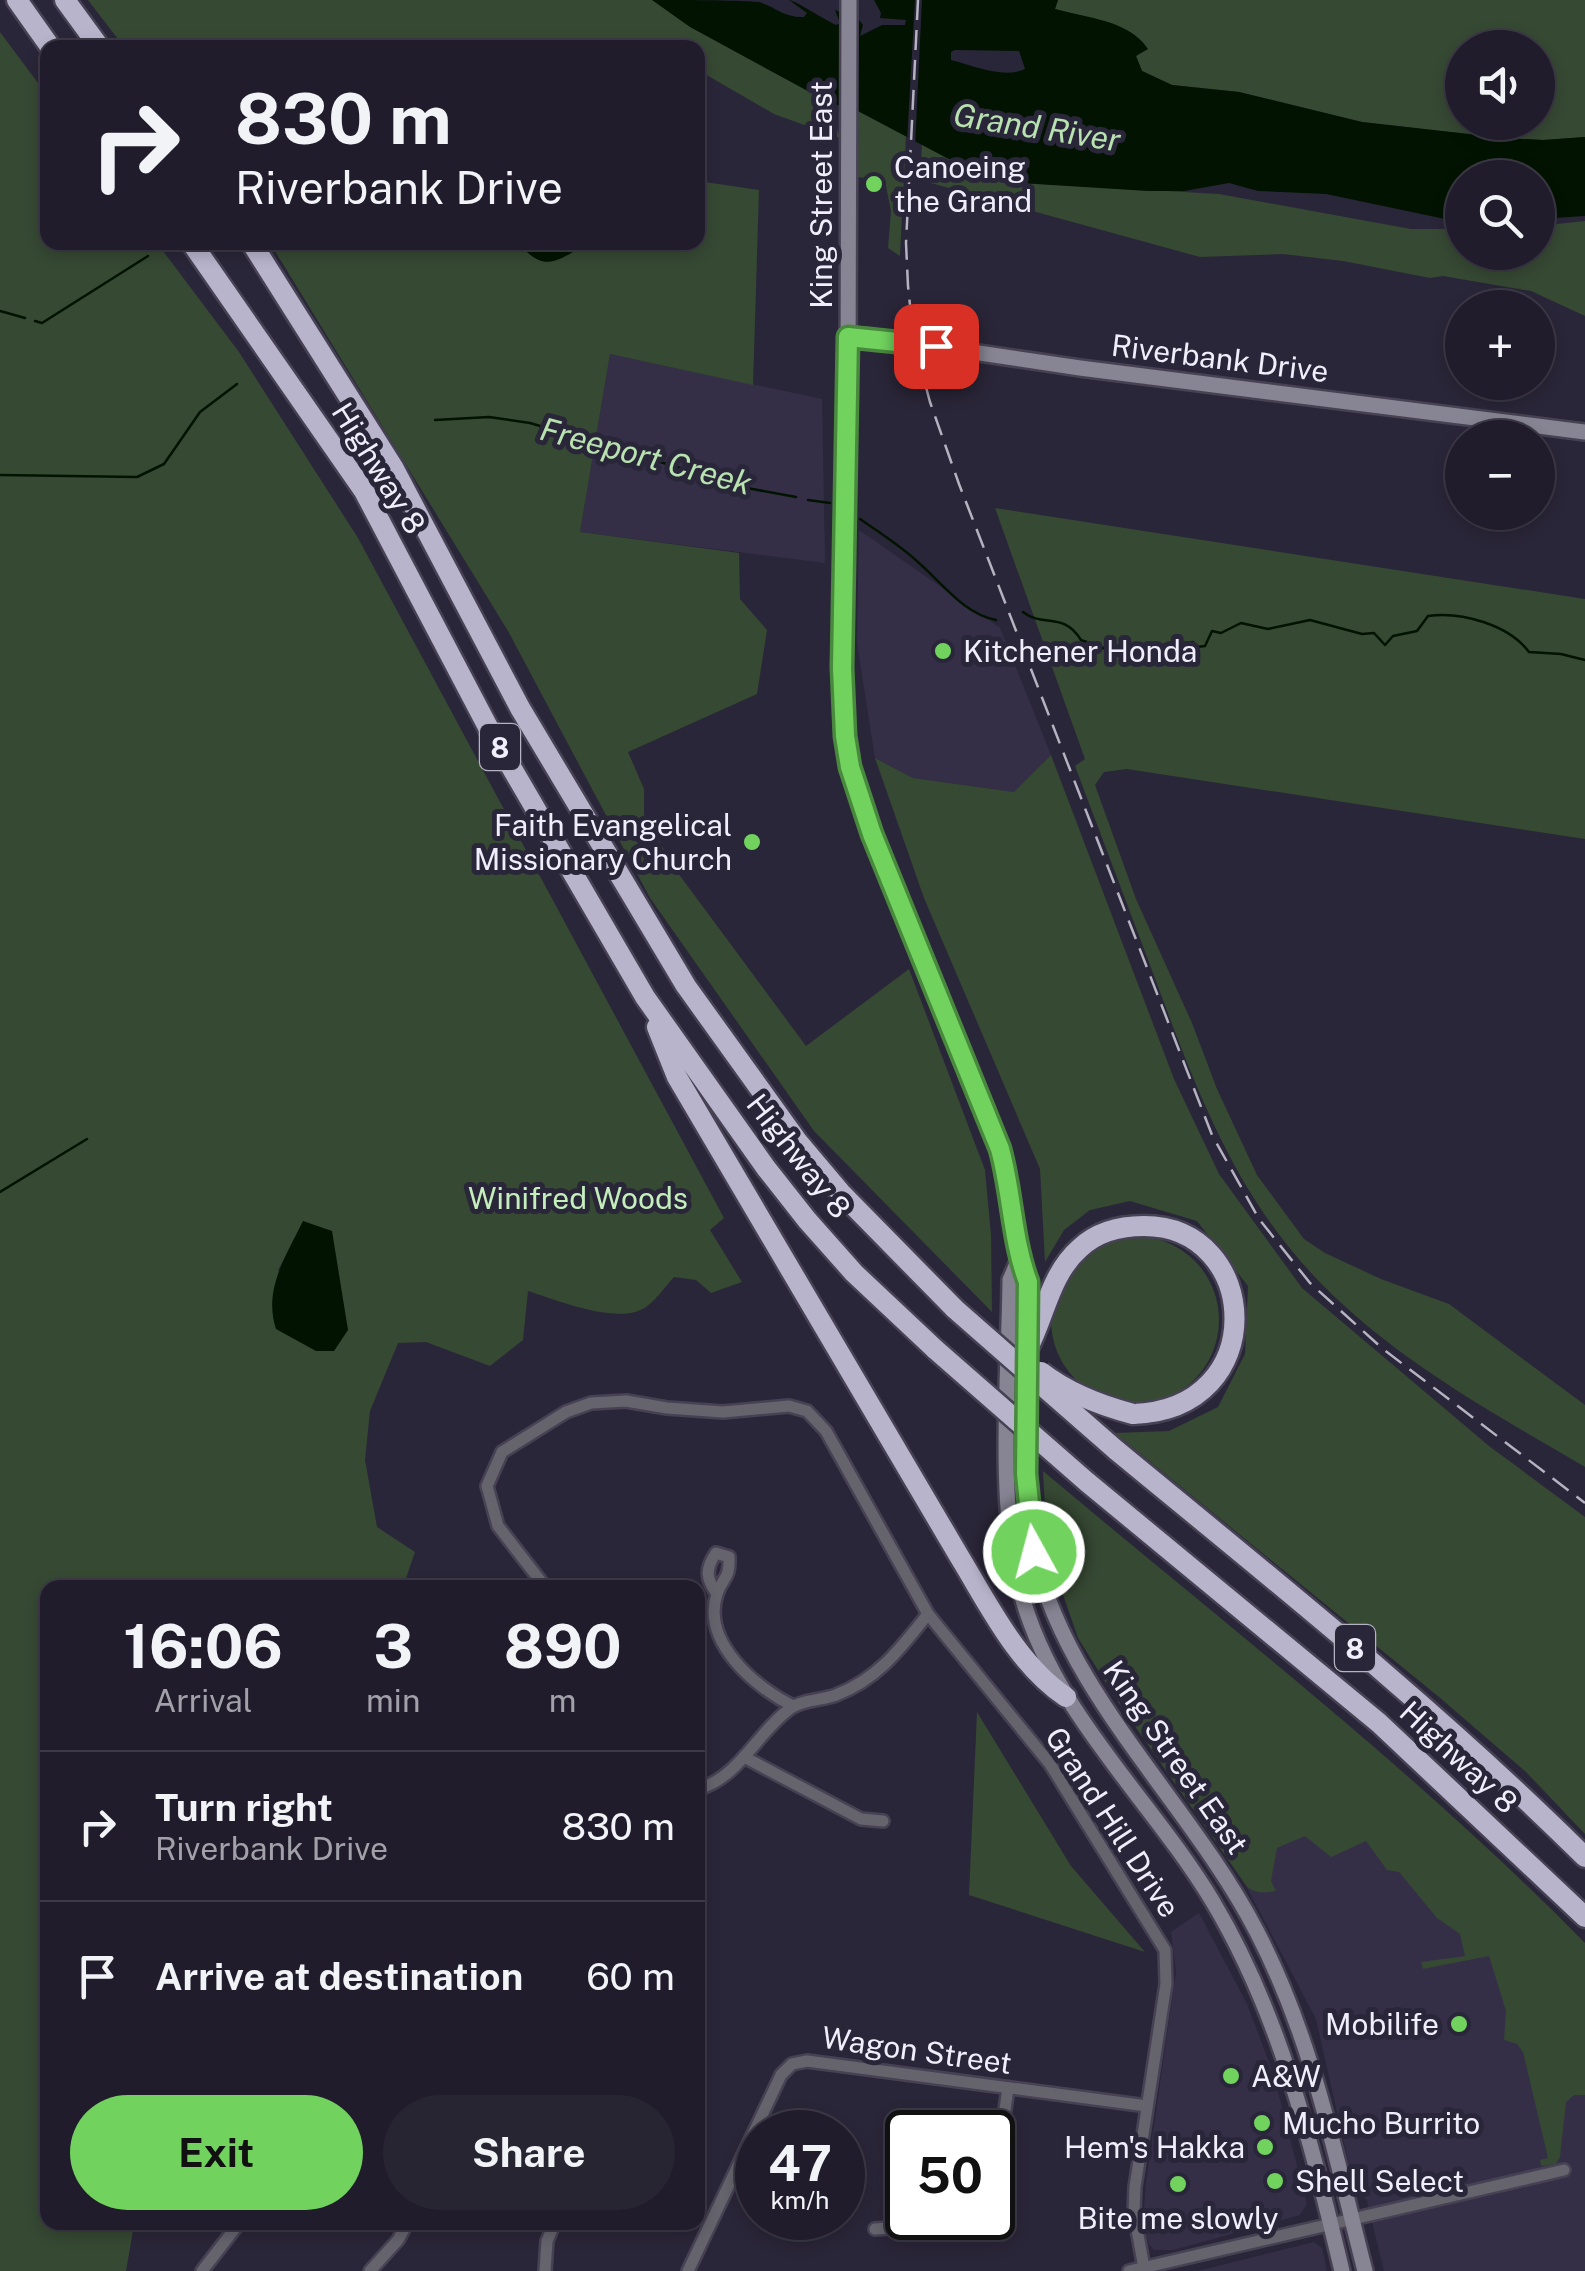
<!DOCTYPE html>
<html lang="en">
<head>
<meta charset="utf-8">
<style>
  body { margin:0; font-family:"Public Sans",sans-serif; background:#282533; color:#f1f3f6; height:100vh; display:flex; flex-direction:column; font-size:38px; white-space:nowrap }
  * { box-sizing:border-box; margin:0 }
  p { font-size:32px; color:#a2a1a9 }
  .icon { flex:none; width:55px; height:55px; fill:none; stroke:currentColor; stroke-width:2; stroke-linecap:round; stroke-linejoin:round }
  .map { position:relative; flex:1; overflow:hidden }
  .details { position:absolute; left:40px; top:1580px; width:665px; height:650px; display:flex; flex-direction:column; background:#201c2b; border-radius:20px; box-shadow:0 5px 15px #0003,0 0 0 2px #3d3a47 }
  .details>* { flex:none }
  .top-card { position:absolute; left:40px; top:40px; width:665px; height:210px; border-radius:20px; box-shadow:0 5px 15px #0003,0 0 0 2px #3d3a47; background:#201c2b; color:#f1f3f6; overflow:hidden }
  .controls { position:absolute; left:1445px; top:30px; display:grid; gap:20px }
  .controls a { display:grid; place-items:center; width:110px; height:110px; border-radius:50%; background:#201c2b; box-shadow:0 5px 15px #0003,0 0 0 2px #3d3a47; font-size:50px }
  .speed { position:absolute; left:735px; top:2110px; display:flex; gap:20px; font-size:50px; font-weight:700; text-align:center }
  .speed>* { display:grid; place-content:center; width:130px; height:130px; border-radius:50%; background:#201c2b; box-shadow:0 5px 15px #0003,0 0 0 2px #3d3a47; line-height:1 }
  .speed small { font-size:25px; font-weight:400 }
  .speed .limit { border:5px solid #111; border-radius:15px; background:#fff; color:#111 }
  .pin { position:absolute; display:grid; place-items:center; width:85px; height:85px; color:#fff; margin:-42px; border-radius:20px; box-shadow:0 5px 15px #0006 }
  .me { position:absolute; width:110px; margin:-55px; rotate:353deg; stroke-linejoin:round; filter:drop-shadow(0 0 8px #0008) }
  .turn { display:flex; align-items:center; gap:35px; height:210px; padding:0 30px; font-size:45px }
  .turn .icon { width:130px; height:130px; stroke-width:2.5 }
  .turn b { display:block; font-size:70px; line-height:85px }
  .eta { display:flex; justify-content:space-evenly; align-items:center; height:170px; text-align:center }
  .eta b { font-size:60px; font-weight:700; line-height:70px }
  .cta { display:flex; gap:20px; margin-top:auto; padding:20px 30px }
  .cta a { flex:1; height:115px; border-radius:60px; background:#71d35e; color:#111; font-size:40px; font-weight:700; line-height:115px; text-align:center }
  .cta a+a { background:#282533; color:#f1f3f6 }
  ul { padding:0; list-style:none }
  li { display:flex; align-items:center; gap:30px; height:150px; padding:0 30px; border-top:2px solid #3d3a47 }
  li div { flex:1 }
  li b { display:block; font-size:38px }
  li em { font-style:normal }
  .map>svg:first-child { display:block }
  .built { fill:#342f47 }
  .green { fill:#364933; fill-rule:evenodd }
  .water { fill:#021401; fill-rule:evenodd }
  .pier { fill:#2a2639 }
  .lines { fill:none; stroke-linecap:round; stroke-linejoin:round }
  .stream { stroke:#021401; stroke-width:2.5 }
  .street-casing { stroke:#464254; stroke-width:16 }
  .secondary-casing { stroke:#464254; stroke-width:20 }
  .highway-casing { stroke:#464254; stroke-width:25 }
  .street { stroke:#65646d; stroke-width:11 }
  .secondary { stroke:#878493; stroke-width:15 }
  .highway { stroke:#b8b4cc; stroke-width:20 }
  .rail { stroke:#b5b2c1; stroke-width:2.5; stroke-dasharray:20 10; stroke-linecap:butt }
  .highway-bridge-casing { stroke:#464254; stroke-width:25; stroke-linecap:butt }
  .highway-bridge { stroke:#b8b4cc; stroke-width:20 }
  .route-casing { stroke:#49893d; stroke-width:25 }
  .route { stroke:#71d35e; stroke-width:18 }
  .poi-dot { fill:#71d35e; stroke:#2a2639; stroke-width:4 }
  .labels { text-anchor:middle; dominant-baseline:central; stroke-width:10; stroke-linejoin:round; paint-order:stroke }
  .shield { fill:#2a2639; stroke:#b5b2c1; stroke-width:2.5 }
  .shield-label { font-size:28px; font-weight:bold; fill:#f0eefb }
  .poi-label { font-size:30px; fill:#f0eefb; stroke:#2a2639; text-anchor:start }
  .street-label { font-size:30px; fill:#f0eefb; stroke:#2a2639 }
  .park-label { font-size:30px; fill:#c4eebc; stroke:#2a2639 }
  .water-label { font-size:32px; font-style:italic; fill:#b8e2af; stroke:#2a2639 }
</style>
</head>
<body>
<div class="map">
<svg width="1585" height="2271" viewBox="0 0 1585 2271">
  <rect width="100%" height="100%" fill="#2a2639"/>
  <g class="built">
    <path d="M610,354L822,399L825,563L580,532Z"/>
    <path d="M859,530L1000,628L1051,755L1014,792L913,778L875,758L857,643Z"/>
    <path d="M1383,1828L1495,1946L1585,2088V2271H1384L1367,2201L1352,2178L1316,2019L1245,1884L1274,1843L1306,1831Z"/>
    <path d="M1199,1913L1247,2004L1273,2073L1307,2204L1300,2215L1173,2250H1154L1149,2244L1143,2223L1146,2182L1176,1972L1171,1932Z"/>
    <path d="M1314,2242L1322,2248L1327,2271H1198Z"/>
  </g>
  <g class="green">
    <path d="M88,0H653L828,102L840,138L774,114L698,70V48L659,47L645,40L639,48L124,47Z"/>
    <path d="M1058,0H1585V137L1543,140L1504,138L1362,122L1239,92L1172,85L1142,71L1136,56L1141,52L1113,25L1055,9ZM1462,48H1538V122H1462Z"/>
    <path d="M0,32L47,95L48,242L157,243L239,352L358,538L724,1218L710,1230L742,1282L711,1293L696,1280L674,1277C665,1287 656,1300 646,1307C619,1326 557,1300 528,1291L523,1340L490,1366L426,1342L398,1343L370,1411L365,1460L377,1527L415,1552L403,1587L48,1588V2222L129,2223L133,2231L126,2271H0ZM304,1222L334,1351L278,1270Z"/>
    <path d="M858,111L906,136L900,256L888,248L891,211L885,181L858,177Z"/>
    <path d="M922,144L1006,182L1219,194L1411,229H1462V252H1538V226L1585,221V316L1531,291L1443,276L1430,278L1343,261L1283,254L1200,257L920,180Z"/>
    <path d="M698,181L759,190L753,385L610,354L580,532L739,553L740,599L767,630L757,694L628,752L644,789V814L675,869L806,1046L909,969L985,1170L991,1235L992,1312L814,1131L650,898L508,631L270,243L446,242L455,246L459,243H517L537,259L573,252L576,243L698,242Z"/>
    <path d="M995,508L1585,599V839L1127,769L1104,772L1095,785L1136,899L1192,1023L1217,1089L1257,1175L1304,1239L1325,1253L1381,1279L1449,1304L1585,1405V1467C1481,1406 1370,1346 1292,1251C1225,1170 1189,1070 1153,973C1127,904 1101,835 1075,766L1085,759Z"/>
    <path d="M1051,755L1174,1079L1219,1174L1302,1288L1489,1446L1585,1517V1834L1526,1772L1439,1697L1115,1433L1169,1431L1218,1407L1245,1354L1248,1286L1197,1221L1130,1201L1090,1210L1064,1230L1045,1262L1040,1169L924,898L875,758L913,778L1014,792Z"/>
    <circle cx="1135" cy="1320" r="84"/>
    <path d="M1043,1471C1226,1625 1416,1771 1585,1943V2095H1574L1566,2102L1560,2157L1556,2164L1541,2166L1540,2160L1548,2158L1523,2052L1517,2044L1504,2040L1506,2011L1489,1956L1423,1969L1421,1962L1465,1956L1460,1934L1437,1918L1399,1872L1387,1870L1366,1841L1331,1857L1305,1836L1277,1848L1271,1881L1276,1891C1265,1893 1252,1894 1245,1884L1116,1699L1078,1638L1052,1563L1046,1530Z"/>
    <path d="M977,1712L1071,1866L1145,1952L969,1895Z"/>
  </g>
  <g class="water">
    <path d="M652,0C680,0 734,0 759,2C775,7 785,18 804,17L807,13L789,0C798,2 825,20 836,25L840,23L835,10L859,20L863,25L860,36L882,25H905L906,20L880,18L881,13L874,0H1058L1055,9C1087,18 1129,20 1148,49L1136,56L1142,71L1172,85L1239,92L1362,122L1504,138L1543,140L1585,137V216L1538,219V178H1462V219H1445L1326,194L1258,191L1229,183L1184,191H1148L1006,182L958,164L858,111L828,102L690,27ZM955,50L1019,51L1025,69C1004,79 974,66 951,60V52Z"/>
    <path d="M517,243H576L573,252C546,268 539,264 517,243Z"/>
    <path d="M303,1221L332,1231L348,1330L334,1351H316L276,1329C263,1290 286,1256 303,1221Z"/>
  </g>
  <path class="pier" d="M915,0H922L915,146L907,142Z"/>
  <g class="lines">
    <g class="stream">
      <path d="M0,311L25,318"/>
      <path d="M35,321L42,323L148,256"/>
      <path d="M435,420L489,417L530,423L747,488L796,497"/>
      <path d="M0,475L137,477L164,464L200,412L237,384"/>
      <path d="M808,500L830,503"/>
      <path d="M860,519C880,533 901,546 919,563C942,583 964,614 996,620"/>
      <path d="M1023,612C1043,628 1063,611 1081,640L1139,661L1150,643L1155,646L1193,642L1197,647L1205,646L1212,631L1221,633L1241,623L1268,629L1310,620L1362,634L1374,633L1385,645L1393,636L1417,631L1428,616C1461,611 1509,625 1529,652L1561,654L1585,660"/>
      <path d="M0,1192L87,1139"/>
    </g>
    <g class="street-casing">
      <g id="street">
        <path d="M546,1588L498,1526L487,1486L502,1452L566,1412L591,1403L626,1401L667,1408L723,1412L789,1406L807,1411L826,1431L928,1614L1050,1764L1165,1950L1166,1984L1135,2187L1134,2213L1144,2268"/>
        <path d="M717,1594C706,1579 705,1569 716,1553L729,1557C730,1580 723,1576 717,1594C701,1642 756,1688 793,1706"/>
        <path d="M744,1757L861,1819L883,1821"/>
        <path d="M698,1789C739,1778 758,1731 791,1708C802,1700 823,1700 836,1695C878,1679 900,1649 928,1614"/>
        <path d="M992,2204L1008,2088"/>
        <path d="M875,2229L974,2222L984,2218"/>
        <path d="M202,2271L240,2222"/>
        <path d="M370,2271L398,2240L408,2222"/>
        <path d="M545,2271L547,2241L555,2222"/>
        <path d="M688,2271L781,2075L792,2064L807,2061L1147,2106"/>
        <path d="M1129,2271L1564,2170"/>
      </g>
    </g>
    <g class="secondary-casing">
      <g id="secondary">
        <path d="M849,0L848,384L842,646L845,736L851,767L871,834L1000,1149L1010,1188L1019,1259L1028,1281L1027,1343"/>
        <path d="M848,337L865,336L1080,368L1585,432"/>
        <path d="M1019,1259L1010,1280C1009,1374 997,1499 1020,1589C1051,1711 1150,1797 1213,1902C1281,2016 1311,2143 1342,2271"/>
        <path d="M1027,1366C1026,1429 1020,1494 1035,1556C1068,1696 1191,1804 1257,1932C1313,2040 1335,2155 1365,2271"/>
      </g>
    </g>
    <g class="highway-casing">
      <g id="highway">
        <path d="M17,0L51,48"/>
        <path d="M65,0L100,48"/>
        <path d="M191,242L364,491L489,729L645,997L766,1168L807,1220L854,1273L936,1350"/>
        <path d="M251,242L393,467L520,708L686,986L798,1142L841,1193L955,1309"/>
        <path d="M657,1027L677,1077L959,1556C989,1605 1017,1664 1066,1697"/>
        <path d="M1027,1350C1045,1316 1050,1274 1080,1248C1097,1232 1121,1226 1144,1226C1261,1226 1272,1410 1133,1414"/>
        <path d="M1116,1450C1276,1582 1438,1711 1585,1857"/>
        <path d="M1087,1482L1379,1723L1585,1917"/>
      </g>
    </g>
    <use href="#street" class="street"/>
    <use href="#secondary" class="secondary"/>
    <use href="#highway" class="highway"/>
    <path class="rail" d="M918,0L906,243L908,286L914,343L930,402L959,484L1212,1135L1259,1219L1310,1283L1383,1349L1585,1503"/>
    <g class="highway-bridge-casing">
      <g id="highway-bridge">
        <path d="M955,1309L1116,1450"/>
        <path d="M936,1350L1087,1482"/>
        <path d="M1041,1372C1068,1393 1099,1405 1133,1414"/>
      </g>
    </g>
    <use href="#highway-bridge" class="highway-bridge"/>
  </g>
  <g class="lines">
    <g class="route-casing">
      <path id="route" d="M936,346L848,337L842,668L845,736L850,767L872,834L1000,1149C1012,1192 1012,1240 1028,1282L1026,1474L1034,1552"/>
    </g>
    <use href="#route" class="route"/>
  </g>
  <g class="poi-dot">
    <circle cx="874" cy="184" r="10"/>
    <circle cx="943" cy="651" r="10"/>
    <circle cx="752" cy="842" r="10"/>
    <circle cx="1459" cy="2024" r="10"/>
    <circle cx="1231" cy="2076" r="10"/>
    <circle cx="1262" cy="2123" r="10"/>
    <circle cx="1265" cy="2147" r="10"/>
    <circle cx="1275" cy="2181" r="10"/>
    <circle cx="1178" cy="2184" r="10"/>
  </g>
  <g class="labels">
    <g class="shield">
      <rect x="480" y="724" width="40" height="46" rx="8"/>
      <rect x="1335" y="1625" width="40" height="46" rx="8"/>
    </g>
    <g class="shield-label">
      <text x="500" y="747">8</text>
      <text x="1355" y="1648">8</text>
    </g>
    <g class="poi-label">
      <text x="894" y="167">Canoeing<tspan x="894" dy="34">the Grand</tspan></text>
      <text x="963" y="651">Kitchener Honda</text>
      <text x="732" y="825" text-anchor="end">Faith Evangelical<tspan x="732" dy="34">Missionary Church</tspan></text>
      <text x="1439" y="2024" text-anchor="end">Mobilife</text>
      <text x="1251" y="2076">A&amp;W</text>
      <text x="1282" y="2123">Mucho Burrito</text>
      <text x="1245" y="2147" text-anchor="end">Hem's Hakka</text>
      <text x="1295" y="2181">Shell Select</text>
      <text x="1178" y="2218" text-anchor="middle">Bite me slowly</text>
    </g>
    <g class="street-label">
      <text transform="translate(821 195) rotate(-90)">King Street East</text>
      <text transform="translate(1220 358) rotate(7)">Riverbank Drive</text>
      <text transform="translate(379 468) rotate(58)">Highway 8</text>
      <text transform="translate(799 1156) rotate(52)">Highway 8</text>
      <text transform="translate(1176 1757) rotate(55)">King Street East</text>
      <text transform="translate(1459 1757) rotate(43)">Highway 8</text>
      <text transform="translate(1113 1822) rotate(57)">Grand Hill Drive</text>
      <text transform="translate(917 2050) rotate(8)">Wagon Street</text>
    </g>
    <g class="park-label">
      <text x="578" y="1198">Winifred Woods</text>
    </g>
    <g class="water-label">
      <text transform="translate(1037 127) rotate(9)">Grand River</text>
      <text transform="translate(646 456) rotate(15)">Freeport Creek</text>
    </g>
  </g>
</svg>
<div class="controls">
<a><svg class="icon" aria-label="sound" viewBox="0 0 24 24"><path d="M4 9h4l5-4v14l-5-4H4zM17 9q2 3 0 6"/></svg></a>
<a><svg class="icon" aria-label="search" viewBox="0 0 24 24"><circle cx="10" cy="10" r="6"/><path d="M15 15l6 6"/></svg></a>
<a>+</a>
<a>−</a>
</div>
<div class="speed"><div>47<small>km/h</small></div><div class="limit">50</div></div>
<div class="pin" style="left:936px;top:346px;background:#d93025"><svg class="icon" aria-label="arrive" viewBox="0 0 24 24"><path d="M6 21V4h12l-3 4 3 4H6"/></svg></div>
<svg class="me" style="left:1034px;top:1552px" viewBox="-20 -20 40 40"><circle r="17" fill="#71d35e" stroke="#fff" stroke-width="3"/><path d="M0-11L8 9 0 5-8 9z" fill="#fff"/></svg>
<div class="top-card">
<div class="turn"><svg class="icon" aria-label="right" viewBox="0 0 24 24"><path d="M7 20v-9h11M14 6l5 5-5 5"/></svg><div><b>830 m</b>Riverbank Drive</div></div>
</div>
<section class="details">
<div class="eta">
<div><b>16:06</b><p>Arrival</p></div>
<div><b>3</b><p>min</p></div>
<div><b>890</b><p>m</p></div>
</div>
<ul>
<li><svg class="icon" aria-label="right" viewBox="0 0 24 24"><path d="M7 20v-9h11M14 6l5 5-5 5"/></svg><div><b>Turn right</b><p>Riverbank Drive</p></div><em>830 m</em></li>
<li><svg class="icon" aria-label="arrive" viewBox="0 0 24 24"><path d="M6 21V4h12l-3 4 3 4H6"/></svg><div><b>Arrive at destination</b></div><em>60 m</em></li>
</ul>
<div class="cta"><a>Exit</a><a>Share</a></div>
</section>
</div>
</body>
</html>
